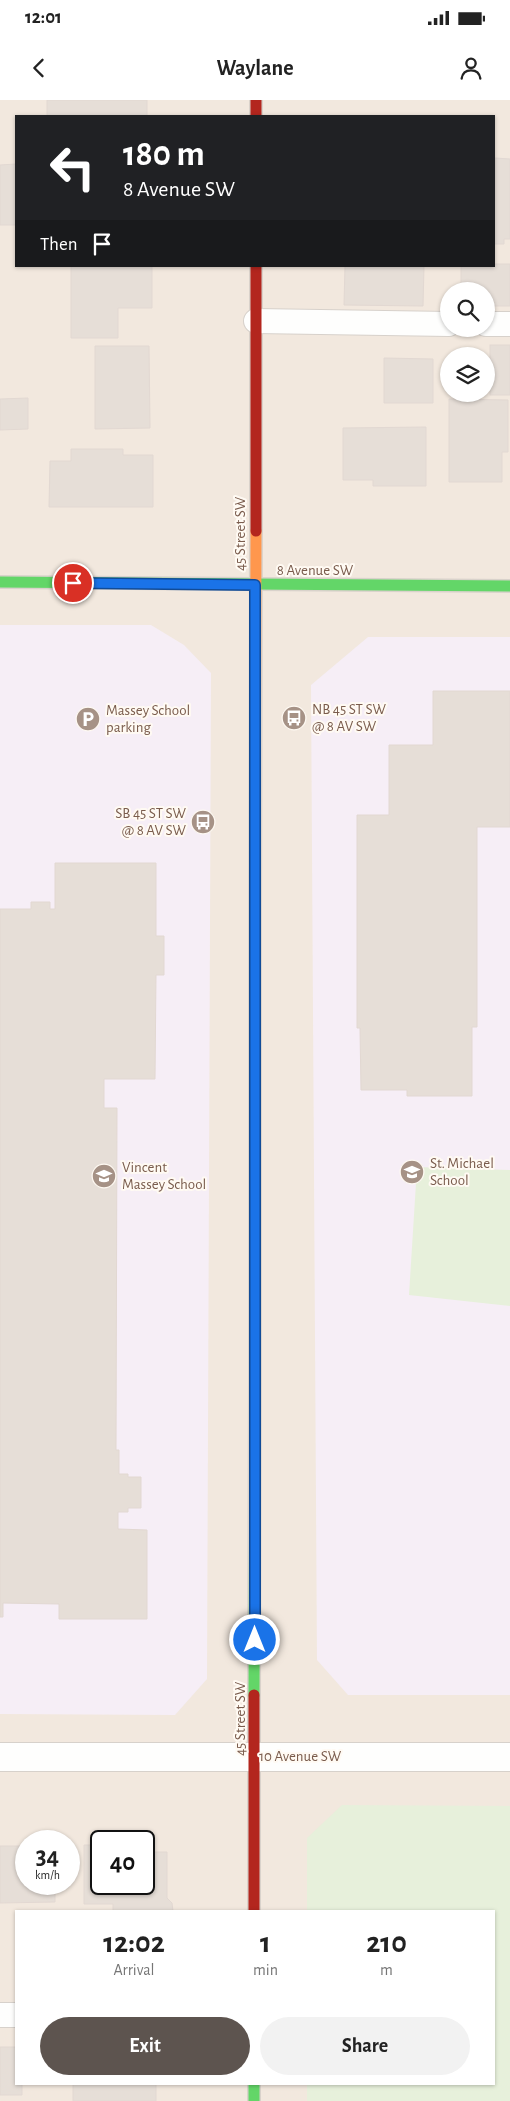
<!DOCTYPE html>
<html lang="en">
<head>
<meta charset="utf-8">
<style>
  body { margin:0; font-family:"Alegreya Sans",sans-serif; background:#f2f2f2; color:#222; height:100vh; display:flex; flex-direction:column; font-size:19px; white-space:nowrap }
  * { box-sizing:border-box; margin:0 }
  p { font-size:16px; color:#767676 }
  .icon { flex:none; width:28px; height:28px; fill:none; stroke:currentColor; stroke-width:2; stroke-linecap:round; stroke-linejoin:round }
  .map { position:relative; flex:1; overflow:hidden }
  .panel { position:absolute; left:15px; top:1810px; width:480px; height:175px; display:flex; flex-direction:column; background:#fff; border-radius:0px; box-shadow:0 1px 4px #0004 }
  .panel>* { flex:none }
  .hud { position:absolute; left:15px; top:15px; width:480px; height:152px; border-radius:0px; box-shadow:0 1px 4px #0004; background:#202124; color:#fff; overflow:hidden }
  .fabs { position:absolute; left:440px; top:182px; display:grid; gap:10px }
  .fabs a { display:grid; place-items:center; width:55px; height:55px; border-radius:50%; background:#fff; box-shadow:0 1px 4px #0004; font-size:25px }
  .speed { position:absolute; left:15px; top:1730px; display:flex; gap:10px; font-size:25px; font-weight:700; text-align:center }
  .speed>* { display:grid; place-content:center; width:65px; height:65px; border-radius:50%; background:#fff; box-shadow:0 1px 4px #0004; line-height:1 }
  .speed small { font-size:12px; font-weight:400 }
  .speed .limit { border:2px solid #111; border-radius:8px; background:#fff; color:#111 }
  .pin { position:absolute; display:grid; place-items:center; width:42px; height:42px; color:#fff; margin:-21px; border:2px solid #fff; border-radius:50%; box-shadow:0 1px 5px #0007 }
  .me { position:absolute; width:55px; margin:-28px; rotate:0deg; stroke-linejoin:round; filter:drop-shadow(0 0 4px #0008) }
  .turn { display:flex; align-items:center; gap:18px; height:105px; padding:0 25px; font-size:22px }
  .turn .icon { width:65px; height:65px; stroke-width:2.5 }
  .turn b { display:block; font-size:35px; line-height:42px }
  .then { display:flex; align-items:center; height:48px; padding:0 25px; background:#0003; gap:10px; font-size:19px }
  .eta { display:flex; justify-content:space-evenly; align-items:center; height:85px; text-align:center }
  .eta b { font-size:30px; font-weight:700; line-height:35px }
  .primary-button { display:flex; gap:10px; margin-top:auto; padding:10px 25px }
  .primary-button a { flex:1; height:58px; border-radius:30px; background:#5d544f; color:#fff; font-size:20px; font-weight:700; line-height:58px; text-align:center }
  .primary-button a+a { background:#f2f2f2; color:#222 }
  .status { display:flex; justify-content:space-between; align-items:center; height:35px; padding:0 25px; background:#fff; direction:ltr }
  .status svg { height:14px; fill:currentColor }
  header { display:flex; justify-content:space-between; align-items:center; height:65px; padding:0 25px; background:#fff; font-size:22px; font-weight:700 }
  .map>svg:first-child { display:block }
  .residential { fill:#f2e8de; fill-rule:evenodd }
  .education { fill:#f6eef6 }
  .green { fill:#e7f0db }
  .building { fill:#e6ded7; stroke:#e2d8d2 }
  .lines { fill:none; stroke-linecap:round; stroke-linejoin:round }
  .lane-casing { stroke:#d7d1cb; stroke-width:26 }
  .street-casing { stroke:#d7d1cb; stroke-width:30 }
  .fast-casing { stroke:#d9d2cb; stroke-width:14 }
  .slow-casing { stroke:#d9d2cb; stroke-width:14 }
  .jam-casing { stroke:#d9d2cb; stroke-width:14 }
  .lane { stroke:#fefefd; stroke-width:24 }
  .street { stroke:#fefefd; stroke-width:28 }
  .fast { stroke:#63d668; stroke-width:11 }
  .slow { stroke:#ff974d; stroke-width:11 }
  .jam { stroke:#b3261e; stroke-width:11 }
  .route-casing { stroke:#114b97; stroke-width:12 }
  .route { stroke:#1a73e8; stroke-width:9 }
  .labels { text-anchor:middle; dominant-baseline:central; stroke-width:4; stroke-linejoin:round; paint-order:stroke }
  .street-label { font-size:15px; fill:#7a5c4d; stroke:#fffaf3 }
  .poi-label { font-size:15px; fill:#7a5c4d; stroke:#fffaf3; text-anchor:start }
</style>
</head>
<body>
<div class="status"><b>12:01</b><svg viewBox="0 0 49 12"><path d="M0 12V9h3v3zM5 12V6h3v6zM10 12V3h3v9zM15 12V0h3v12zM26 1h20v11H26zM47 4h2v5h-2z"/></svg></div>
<header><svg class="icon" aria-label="back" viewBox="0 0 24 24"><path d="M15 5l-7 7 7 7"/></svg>Waylane<svg class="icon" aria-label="person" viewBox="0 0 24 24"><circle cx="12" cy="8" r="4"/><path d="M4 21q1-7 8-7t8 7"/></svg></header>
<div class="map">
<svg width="510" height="2001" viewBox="0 0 510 2001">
  <rect width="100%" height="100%" fill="#f9f5f0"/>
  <path class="residential" d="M0,0H510V2001H0ZM16,16H494V166H16ZM449,191H486V229H449ZM449,256H486V294H449ZM26,1741H69V1784H26ZM101,1741H144V1784H101ZM16,1811H494V1984H16Z"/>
  <g class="education">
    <path d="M0,525H151L184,545L211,573L207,1579L175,1615L0,1614Z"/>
    <path d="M368,537H510V1595H348L317,1560L311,585Z"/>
  </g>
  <g class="green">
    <path d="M417,1067L510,1070V1206L409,1195Z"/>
    <path d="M342,1705L510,1706V2001H307V1984H494V1811H307V1738Z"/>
  </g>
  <g class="building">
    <rect x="47" y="0" width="100" height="16"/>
    <path d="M495,58L510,59V139H504V144H494Z"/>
    <path d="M16,64V125H0V65Z"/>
    <path d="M494,164H510V206H486V191H461V166H494Z"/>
    <path d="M71,166H152V208H118V238H71Z"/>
    <path d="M345,166H424L423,206L344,205Z"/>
    <rect x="490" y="245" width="20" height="50"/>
    <path d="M95,246H149L150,328L95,329Z"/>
    <path d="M384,258L433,259V303H384Z"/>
    <path d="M28,298V329L0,330V299Z"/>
    <path d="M449,299L508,300V352H502V382H449Z"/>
    <path d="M426,327V386H373V380H343V328Z"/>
    <path d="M71,349H123V355H153V407H49L50,361H71Z"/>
    <path d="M433,591H510V727H477V927H472V996H407V990H361L360,928H357V715H389V645H433Z"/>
    <path d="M55,763H156V836H164V875H156L155,979H104V1008H117L116,1350H119V1374H128V1377H141V1408H128V1412H118V1429L147,1430V1519H59V1504L3,1503V1517H0V809H31V802H50V809H55Z"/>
    <path d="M84,1745H101V1784H144V1752H167V1798L172,1803L173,1811H113V1804H84Z"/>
    <path d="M0,1746H26V1784H55V1802L0,1803Z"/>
    <path d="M0,1947H16V1984H22V1995H0Z"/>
    <rect x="73" y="1984" width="83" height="17"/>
  </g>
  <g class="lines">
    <g class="lane-casing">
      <g id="lane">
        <path d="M256,221L449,224"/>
        <path d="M486,224H510"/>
        <path d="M0,1915H16"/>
      </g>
    </g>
    <g class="street-casing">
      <path id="street" d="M0,1657H510"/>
    </g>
    <g class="fast-casing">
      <g id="fast">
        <path d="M0,482L510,486"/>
        <path d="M254,1595L255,1280"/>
        <path d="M254,1984V2001"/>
      </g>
    </g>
    <g class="slow-casing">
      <g id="slow">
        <path d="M255,810L256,431"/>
        <path d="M255,1280V1043"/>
      </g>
    </g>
    <g class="jam-casing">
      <g id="jam">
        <path d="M256,0V16"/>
        <path d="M256,431V166"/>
        <path d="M255,1043V810"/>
        <path d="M254,1811V1595"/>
      </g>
    </g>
    <use href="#lane" class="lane"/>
    <use href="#street" class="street"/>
    <use href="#fast" class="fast"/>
    <use href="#slow" class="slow"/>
    <use href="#jam" class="jam"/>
  </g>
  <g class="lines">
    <g class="route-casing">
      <path id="route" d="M73,483L255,485V1540"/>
    </g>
    <use href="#route" class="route"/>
  </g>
  <defs>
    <g id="bus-disc" transform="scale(1.25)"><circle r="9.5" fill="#a69286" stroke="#fffaf3"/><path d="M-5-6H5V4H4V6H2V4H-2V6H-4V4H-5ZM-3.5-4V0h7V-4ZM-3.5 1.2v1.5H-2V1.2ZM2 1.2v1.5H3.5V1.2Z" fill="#fff"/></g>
    <g id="parking-disc" transform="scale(1.25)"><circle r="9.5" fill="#a69286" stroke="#fffaf3"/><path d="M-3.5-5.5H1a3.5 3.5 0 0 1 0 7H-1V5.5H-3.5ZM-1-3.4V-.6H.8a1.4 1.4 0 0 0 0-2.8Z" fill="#fff"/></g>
    <g id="school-disc" transform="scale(1.25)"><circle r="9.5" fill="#a69286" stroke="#fffaf3"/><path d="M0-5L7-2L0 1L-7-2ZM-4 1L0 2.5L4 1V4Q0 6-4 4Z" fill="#fff"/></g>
  </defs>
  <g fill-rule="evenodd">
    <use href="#bus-disc" x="294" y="618"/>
    <use href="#parking-disc" x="88" y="619"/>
    <use href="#bus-disc" x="203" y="722"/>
    <use href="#school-disc" x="412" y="1072"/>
    <use href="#school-disc" x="104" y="1076"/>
  </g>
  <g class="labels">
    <g class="street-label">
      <text transform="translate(240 434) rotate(-90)">45 Street SW</text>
      <text x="315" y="470">8 Avenue SW</text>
      <text transform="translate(240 1619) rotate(-90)">45 Street SW</text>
      <text x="300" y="1656">10 Avenue SW</text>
    </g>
    <g class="poi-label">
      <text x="312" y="609">NB 45 ST SW<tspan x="312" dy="17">@ 8 AV SW</tspan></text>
      <text x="106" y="610">Massey School<tspan x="106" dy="17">parking</tspan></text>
      <text x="186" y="713" text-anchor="end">SB 45 ST SW<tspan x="186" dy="17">@ 8 AV SW</tspan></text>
      <text x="430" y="1063">St. Michael<tspan x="430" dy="17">School</tspan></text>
      <text x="122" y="1067">Vincent<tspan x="122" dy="17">Massey School</tspan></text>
    </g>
  </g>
</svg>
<div class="fabs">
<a><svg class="icon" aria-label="search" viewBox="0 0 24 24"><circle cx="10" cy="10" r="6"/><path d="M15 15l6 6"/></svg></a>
<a><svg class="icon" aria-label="layers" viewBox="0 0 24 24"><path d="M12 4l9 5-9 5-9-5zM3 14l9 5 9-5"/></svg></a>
</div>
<div class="speed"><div>34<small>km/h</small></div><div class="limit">40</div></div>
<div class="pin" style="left:73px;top:483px;background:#d93025"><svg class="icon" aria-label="arrive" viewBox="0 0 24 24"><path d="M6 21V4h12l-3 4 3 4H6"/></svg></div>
<svg class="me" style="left:255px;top:1540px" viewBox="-20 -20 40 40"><circle r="17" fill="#1a73e8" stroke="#fff" stroke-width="3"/><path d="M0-11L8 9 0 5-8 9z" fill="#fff"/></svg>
<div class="hud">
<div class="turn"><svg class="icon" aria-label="left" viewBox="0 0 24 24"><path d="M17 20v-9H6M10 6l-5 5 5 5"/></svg><div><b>180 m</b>8 Avenue SW</div></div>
<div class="then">Then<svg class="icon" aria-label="arrive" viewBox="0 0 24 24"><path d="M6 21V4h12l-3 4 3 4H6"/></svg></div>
</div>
<section class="panel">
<div class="eta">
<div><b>12:02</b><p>Arrival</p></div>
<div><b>1</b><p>min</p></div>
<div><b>210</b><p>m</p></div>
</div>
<div class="primary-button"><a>Exit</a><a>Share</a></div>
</section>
</div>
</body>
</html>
